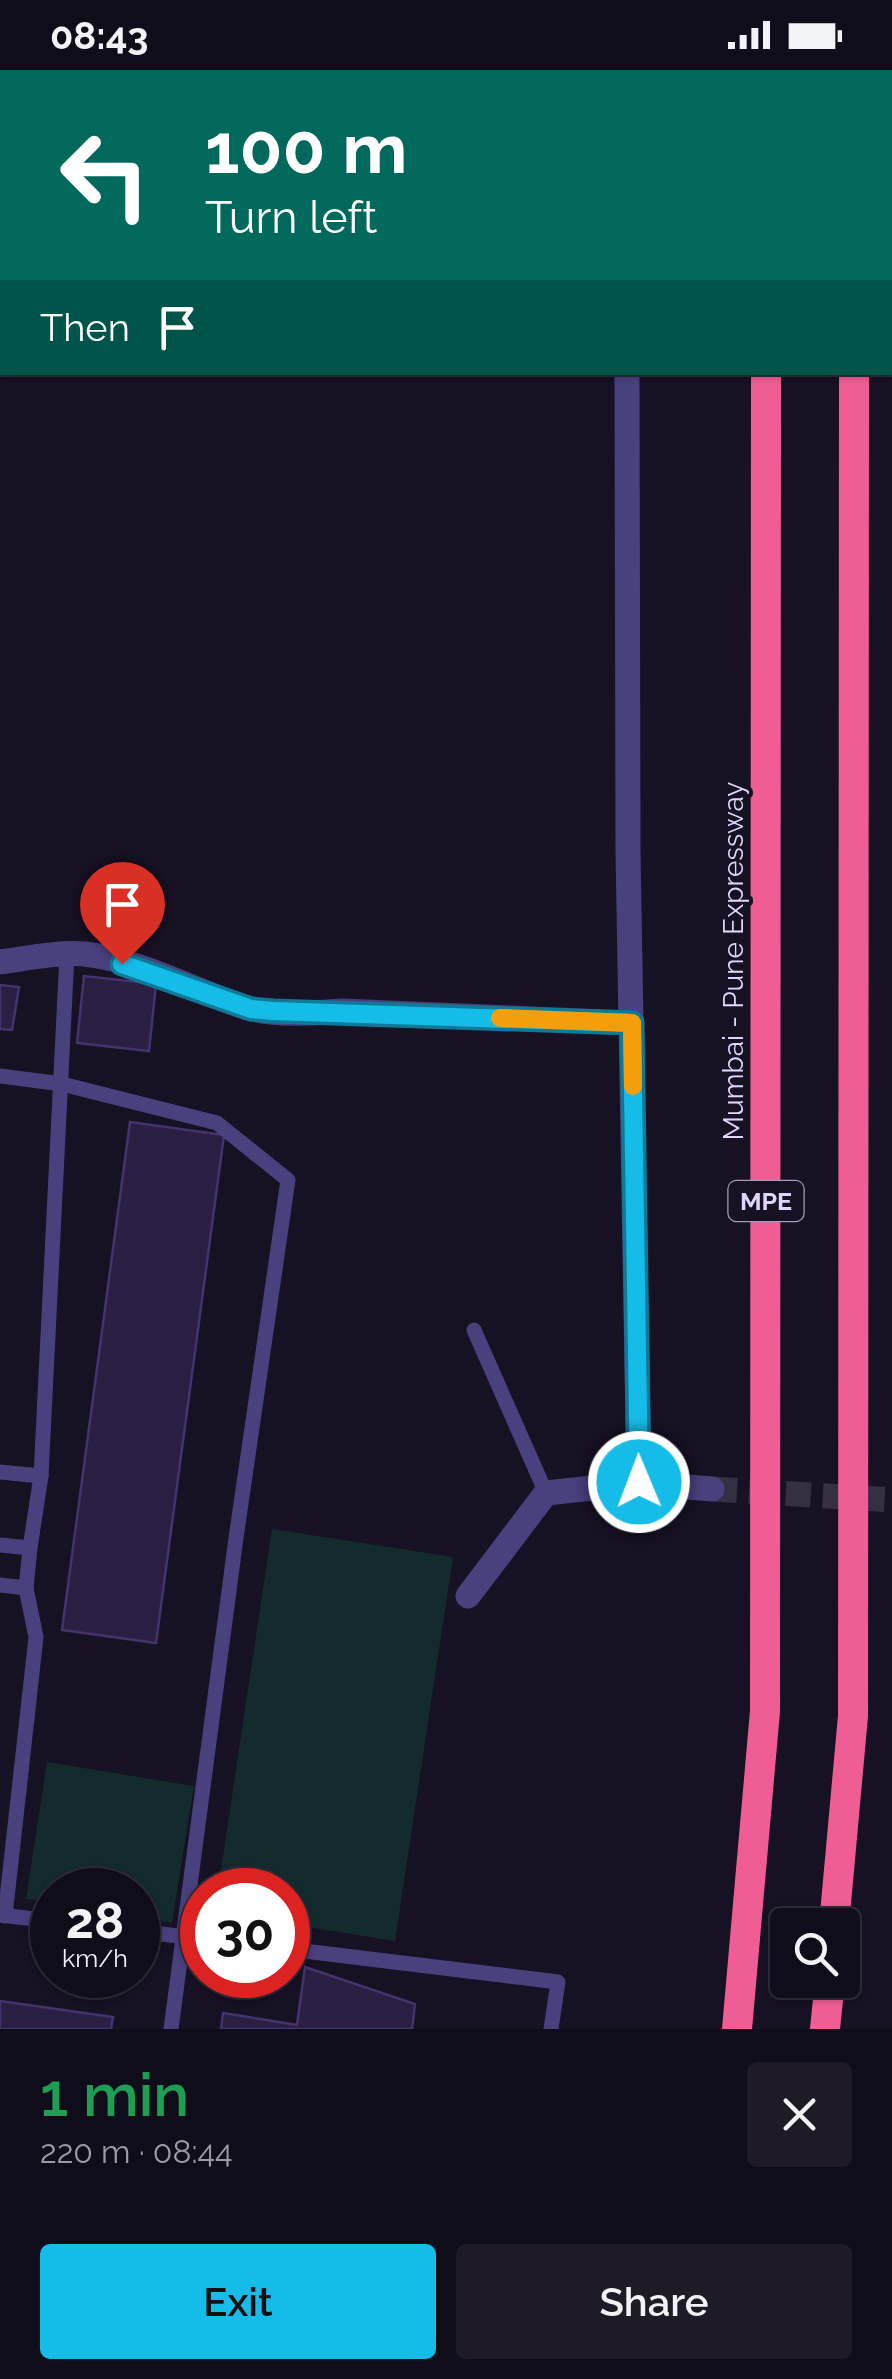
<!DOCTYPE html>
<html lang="en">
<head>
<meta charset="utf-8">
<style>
  body { margin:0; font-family:Raleway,sans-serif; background:#1e1b27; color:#f1f3f6; height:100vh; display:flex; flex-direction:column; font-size:38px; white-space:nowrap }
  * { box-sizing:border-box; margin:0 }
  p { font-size:32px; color:#9c9ca2 }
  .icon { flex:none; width:55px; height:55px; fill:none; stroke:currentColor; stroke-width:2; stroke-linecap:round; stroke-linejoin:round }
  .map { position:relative; height:1959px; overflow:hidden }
  .side { display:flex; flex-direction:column; background:#100d1a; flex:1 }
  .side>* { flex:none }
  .guide { position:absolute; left:0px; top:0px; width:892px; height:305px; box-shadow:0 2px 8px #0004,0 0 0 2px #302d39; background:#00695c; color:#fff; overflow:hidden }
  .buttons { position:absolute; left:770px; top:1838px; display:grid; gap:20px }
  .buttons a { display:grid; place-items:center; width:90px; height:90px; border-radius:10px; background:#100d1a; box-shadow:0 2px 8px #0004,0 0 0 2px #302d39; font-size:50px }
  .speed { position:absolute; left:30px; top:1798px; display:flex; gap:20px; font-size:50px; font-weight:700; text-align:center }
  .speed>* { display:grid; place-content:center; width:130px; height:130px; border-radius:50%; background:#100d1a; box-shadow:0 2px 8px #0004,0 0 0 2px #302d39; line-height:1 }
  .speed small { font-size:25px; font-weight:400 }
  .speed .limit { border:15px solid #d22; background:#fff; color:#111 }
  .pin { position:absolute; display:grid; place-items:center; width:85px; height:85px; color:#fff; margin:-102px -42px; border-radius:50% 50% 50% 0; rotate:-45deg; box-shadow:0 0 10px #0007 }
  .pin .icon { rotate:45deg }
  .me { position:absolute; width:110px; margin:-55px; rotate:359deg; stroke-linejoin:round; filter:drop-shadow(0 0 8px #0008) }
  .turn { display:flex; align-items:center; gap:35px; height:210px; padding:0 40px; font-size:45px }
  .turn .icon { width:130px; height:130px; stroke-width:2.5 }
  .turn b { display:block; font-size:70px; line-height:85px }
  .then { display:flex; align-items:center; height:95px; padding:0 40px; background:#0003; gap:20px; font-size:38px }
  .round { display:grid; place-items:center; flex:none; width:105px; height:105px; border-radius:10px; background:#1e1b27 }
  .headline { display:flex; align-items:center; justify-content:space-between; height:170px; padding:0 40px }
  h1 { font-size:60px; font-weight:600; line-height:75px; color:#1e9e55 }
  .action { display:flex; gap:20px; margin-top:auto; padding:20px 40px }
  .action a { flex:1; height:115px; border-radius:10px; background:#16bce8; color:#111; font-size:40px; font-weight:600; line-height:115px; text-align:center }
  .action a+a { background:#1e1b27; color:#f1f3f6 }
  .status { display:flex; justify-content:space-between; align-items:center; height:70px; padding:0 50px; background:#100d1a; direction:ltr }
  .status svg { height:28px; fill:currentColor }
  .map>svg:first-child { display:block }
  .green { fill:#142b2d }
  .building { fill:#2a1e42; stroke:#44336c; stroke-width:2.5 }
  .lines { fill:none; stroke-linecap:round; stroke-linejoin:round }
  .minor-tunnel { stroke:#342f43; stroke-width:25; stroke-dasharray:25 12; stroke-linecap:butt }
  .service { stroke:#49407e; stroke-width:15 }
  .minor { stroke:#49407e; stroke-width:25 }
  .motorway { stroke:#f05d94; stroke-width:30 }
  .route-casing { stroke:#0e7a97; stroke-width:25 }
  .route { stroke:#16bce8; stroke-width:18 }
  .slow { stroke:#f59e0b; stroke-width:18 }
  .labels { text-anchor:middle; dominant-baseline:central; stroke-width:8; stroke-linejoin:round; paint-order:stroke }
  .shield { fill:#161123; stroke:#a39cba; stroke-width:2.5 }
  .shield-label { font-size:25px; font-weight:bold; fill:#dfd7fb }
  .street-label { font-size:28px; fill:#dfd7fb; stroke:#161123 }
</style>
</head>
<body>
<div class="status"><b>08:43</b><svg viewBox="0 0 49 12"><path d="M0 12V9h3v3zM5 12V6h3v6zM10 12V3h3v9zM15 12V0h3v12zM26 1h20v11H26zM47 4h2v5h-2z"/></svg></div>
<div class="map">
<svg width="892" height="1959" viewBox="0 0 892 1959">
  <rect width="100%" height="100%" fill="#161123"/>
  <g class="green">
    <path d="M272,1459L453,1487L395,1871L288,1854V1820H218Z"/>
    <path d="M47,1692L194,1716L172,1853L138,1847V1820H52V1833L26,1829Z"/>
  </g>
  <g class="building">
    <path d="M84,906L156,914L149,981L77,973Z"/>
    <path d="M0,915L19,917L12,960L0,959Z"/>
    <path d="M130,1052L224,1065L156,1573L62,1560Z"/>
    <path d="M305,1897L415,1934L412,1959H221L223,1943L297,1955Z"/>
    <path d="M0,1931L113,1947L111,1959H0Z"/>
  </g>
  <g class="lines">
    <path class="minor-tunnel" d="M712,1419L892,1430"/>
    <g class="service">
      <path d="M0,1006L62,1014L217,1053L288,1110L236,1468L171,1959"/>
      <path d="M474,1260L546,1423"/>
      <path d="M0,1402L41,1406L67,884"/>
      <path d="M0,1475L30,1478L26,1518L0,1515"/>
      <path d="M30,1478L41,1406"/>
      <path d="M0,1845L52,1851"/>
      <path d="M5,1846L36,1567L26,1518"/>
      <path d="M138,1861L202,1869"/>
      <path d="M288,1879L558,1912L551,1959"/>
    </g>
    <g class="minor">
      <path d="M627,0V2"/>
      <path d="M627,302L628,781L639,1413"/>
      <path d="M0,892C28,888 57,882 85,884C140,890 196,922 248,938C278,946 311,943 341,941L632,953"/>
      <path d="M468,1526L546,1423L639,1413L712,1419"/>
    </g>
    <g class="motorway">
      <path d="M774,2V0"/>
      <path d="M862,2V0"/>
      <path d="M834,1855L853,1646L854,302"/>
      <path d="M737,1959L765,1641L766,302"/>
      <path d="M825,1959L830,1910"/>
    </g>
  </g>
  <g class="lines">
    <g class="route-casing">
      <path id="route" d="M122,894L251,939L273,941L632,953L639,1412"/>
    </g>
    <use href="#route" class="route"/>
    <path class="slow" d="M500,948L632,953L633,1016"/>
  </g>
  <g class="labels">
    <rect class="shield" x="728.5" y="1111" width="75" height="40" rx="8"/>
    <g class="shield-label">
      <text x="766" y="1131">MPE</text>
    </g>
    <g class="street-label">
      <text transform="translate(733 891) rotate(-90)">Mumbai - Pune Expressway</text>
    </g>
  </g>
</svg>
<div class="buttons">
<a><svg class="icon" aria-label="search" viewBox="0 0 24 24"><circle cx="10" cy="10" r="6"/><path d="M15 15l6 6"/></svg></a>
</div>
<div class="speed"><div>28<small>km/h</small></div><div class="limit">30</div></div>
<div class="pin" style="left:122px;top:894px;background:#d93025"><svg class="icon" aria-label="arrive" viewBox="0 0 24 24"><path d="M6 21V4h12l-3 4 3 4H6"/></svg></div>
<svg class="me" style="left:639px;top:1412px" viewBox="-20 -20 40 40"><circle r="17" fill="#16bce8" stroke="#fff" stroke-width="3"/><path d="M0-11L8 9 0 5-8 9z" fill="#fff"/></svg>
<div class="guide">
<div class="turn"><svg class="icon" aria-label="left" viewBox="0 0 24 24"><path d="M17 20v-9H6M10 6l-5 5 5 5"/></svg><div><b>100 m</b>Turn left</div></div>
<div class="then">Then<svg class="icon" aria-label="arrive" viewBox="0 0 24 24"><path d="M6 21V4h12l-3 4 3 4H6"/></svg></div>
</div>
</div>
<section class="side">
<div class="headline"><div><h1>1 min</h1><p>220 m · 08:44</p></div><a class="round"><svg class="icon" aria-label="close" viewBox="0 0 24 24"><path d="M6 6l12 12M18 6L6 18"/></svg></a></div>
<div class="action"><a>Exit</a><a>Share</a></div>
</section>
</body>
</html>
